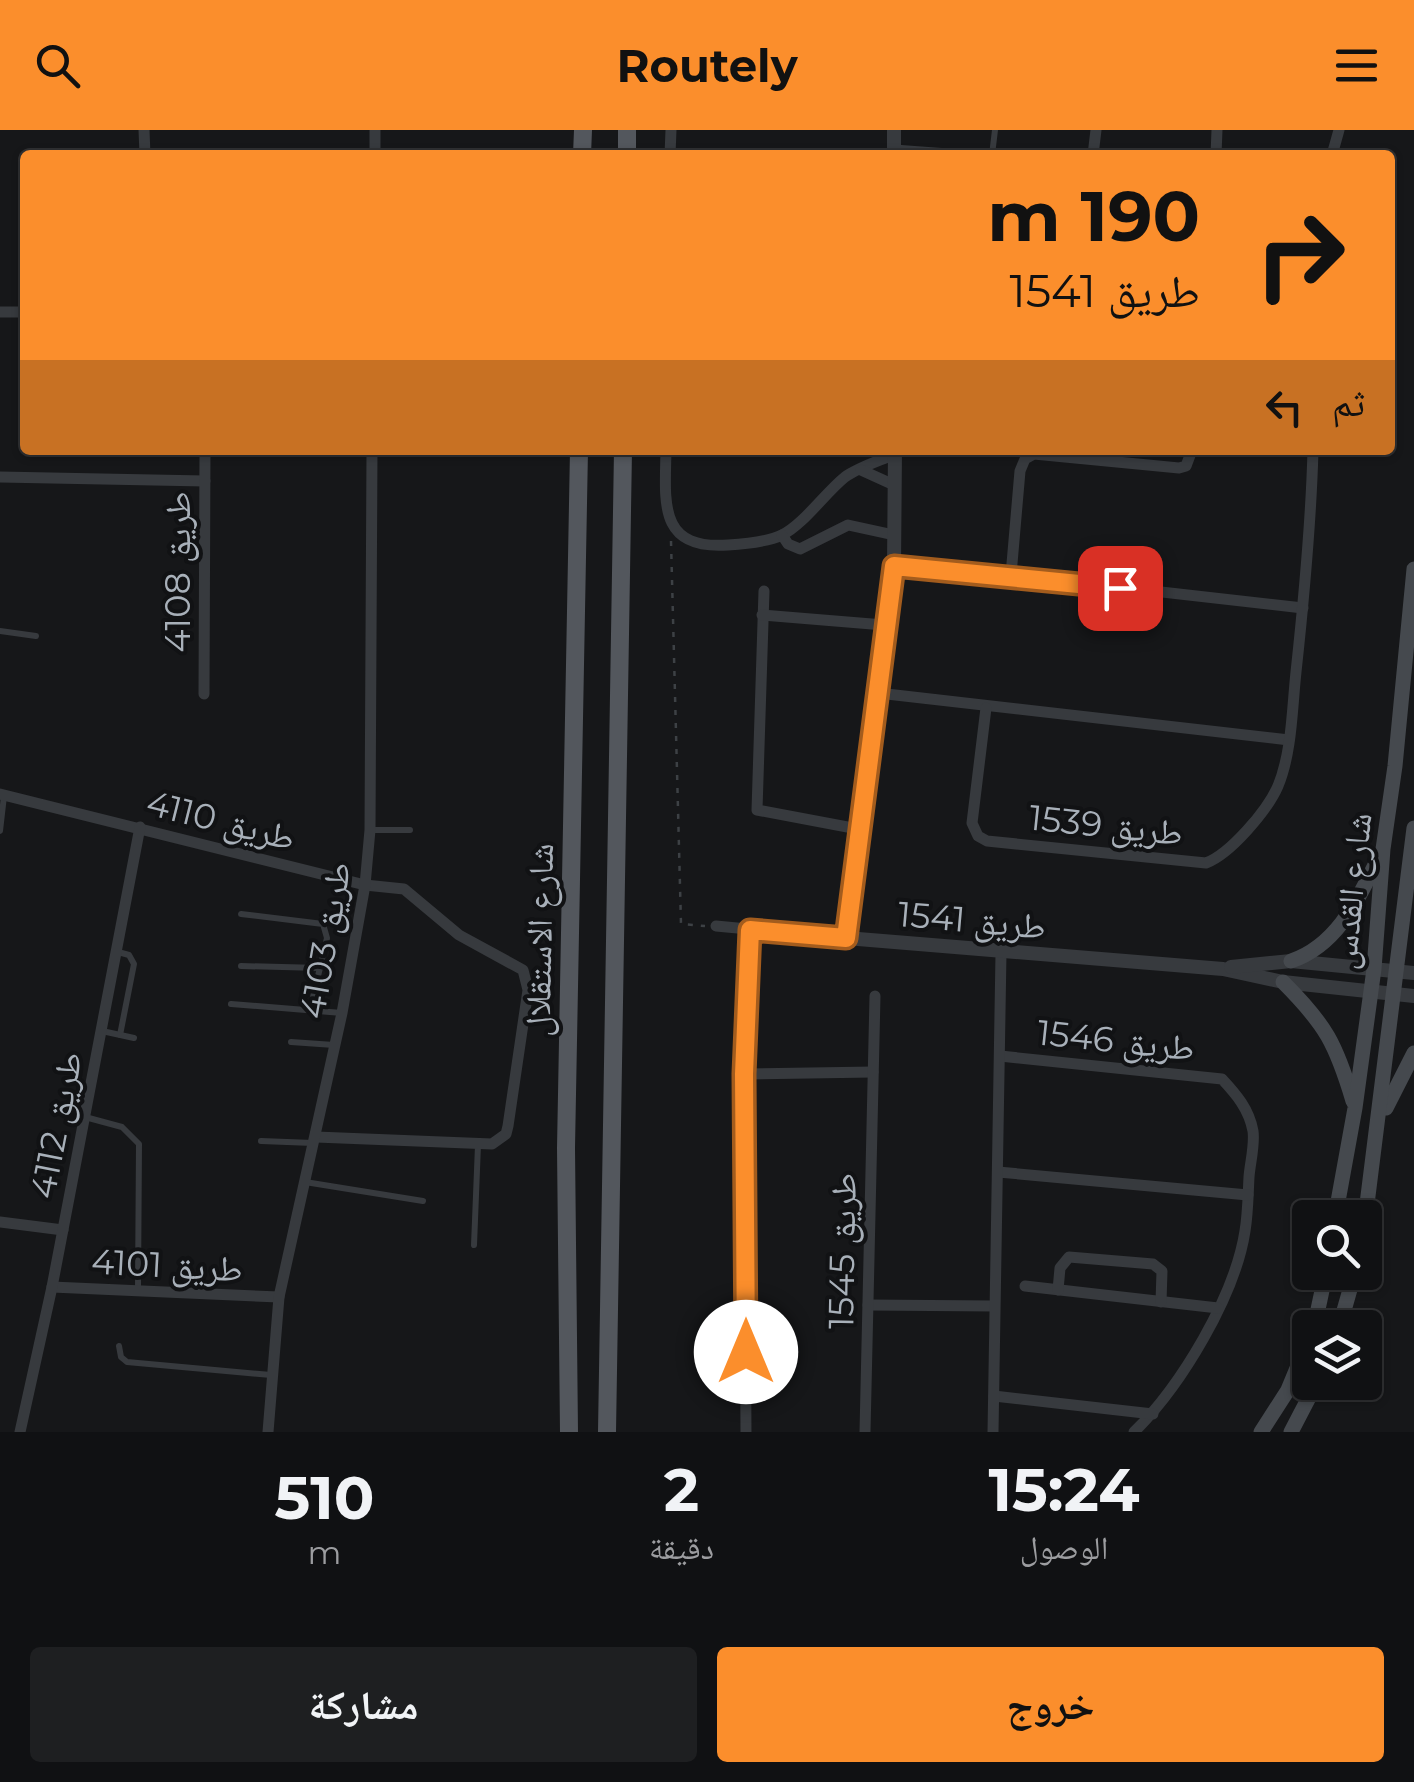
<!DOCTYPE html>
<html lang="ar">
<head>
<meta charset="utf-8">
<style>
  body { margin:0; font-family:Montserrat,"Noto Naskh Arabic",sans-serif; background:#1e1f21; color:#f1f3f6; direction:rtl; height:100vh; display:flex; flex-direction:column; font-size:38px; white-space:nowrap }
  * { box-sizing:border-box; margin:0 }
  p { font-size:32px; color:#9c9da0 }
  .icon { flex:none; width:55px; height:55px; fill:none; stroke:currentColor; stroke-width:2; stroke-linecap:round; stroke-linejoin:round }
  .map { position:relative; height:1302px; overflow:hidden; direction:ltr }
  .sheet { display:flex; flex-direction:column; background:#101113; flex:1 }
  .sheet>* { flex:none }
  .top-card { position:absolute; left:20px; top:20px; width:1375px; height:305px; border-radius:10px; box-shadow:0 2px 8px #0004,0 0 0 2px #303133; direction:rtl; background:#fb8e2c; color:#111; overflow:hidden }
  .buttons { position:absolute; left:1292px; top:1070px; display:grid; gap:20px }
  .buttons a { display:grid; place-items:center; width:90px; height:90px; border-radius:10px; background:#101113; box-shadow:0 2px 8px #0004,0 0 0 2px #303133; font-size:50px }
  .pin { position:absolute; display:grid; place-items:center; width:85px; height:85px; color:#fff; margin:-42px; border-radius:20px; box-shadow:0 5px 15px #0006 }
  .me { position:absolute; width:110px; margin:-55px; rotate:0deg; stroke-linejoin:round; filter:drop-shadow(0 0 8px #0008) }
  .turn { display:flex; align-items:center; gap:35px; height:210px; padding:0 30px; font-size:45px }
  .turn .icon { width:130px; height:130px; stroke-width:2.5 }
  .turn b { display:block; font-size:70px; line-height:85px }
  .then { display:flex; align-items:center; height:95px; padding:0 30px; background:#0003; gap:20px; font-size:38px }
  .eta { display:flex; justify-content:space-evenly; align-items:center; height:170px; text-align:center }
  .eta b { font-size:60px; font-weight:700; line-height:70px }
  .action { display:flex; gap:20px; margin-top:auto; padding:20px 30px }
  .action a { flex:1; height:115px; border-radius:10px; background:#fb8e2c; color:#111; font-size:40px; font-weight:700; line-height:115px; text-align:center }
  .action a+a { background:#1e1f21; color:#f1f3f6 }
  header { display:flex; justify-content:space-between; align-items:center; height:130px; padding:0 30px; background:#fb8e2c; color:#111; font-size:45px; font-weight:700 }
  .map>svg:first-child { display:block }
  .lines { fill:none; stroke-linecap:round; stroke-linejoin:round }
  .path { stroke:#3d4145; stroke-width:2.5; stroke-dasharray:5 8; stroke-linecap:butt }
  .service { stroke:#373a3e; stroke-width:6 }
  .minor { stroke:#373a3e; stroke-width:11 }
  .tertiary { stroke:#373a3e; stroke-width:14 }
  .secondary { stroke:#45494e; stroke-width:15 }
  .primary { stroke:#53575d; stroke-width:18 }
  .route-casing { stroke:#a35c1d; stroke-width:25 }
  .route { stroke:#fb8e2c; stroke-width:18 }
  .labels { text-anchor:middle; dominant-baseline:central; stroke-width:8; stroke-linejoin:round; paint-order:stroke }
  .street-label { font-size:35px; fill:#a8b0b9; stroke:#111214 }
</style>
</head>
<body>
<header><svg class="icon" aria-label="menu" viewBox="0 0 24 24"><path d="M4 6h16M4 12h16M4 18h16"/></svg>Routely<svg class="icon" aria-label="search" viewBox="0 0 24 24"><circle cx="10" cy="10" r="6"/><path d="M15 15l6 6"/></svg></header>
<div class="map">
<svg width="1414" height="1302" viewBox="0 0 1414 1302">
  <rect width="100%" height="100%" fill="#161719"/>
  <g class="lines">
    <path class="path" d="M671,411L681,794L705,796"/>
    <g class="service">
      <path d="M992,25L995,0"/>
      <path d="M0,501L36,506"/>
      <path d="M371,700H410"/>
      <path d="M0,701L4,666"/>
      <path d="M241,784L323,794L327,808L310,880"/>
      <path d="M118,822L129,825L134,834L120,905"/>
      <path d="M241,836L320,838"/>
      <path d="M231,874L342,883"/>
      <path d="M102,901L134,908"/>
      <path d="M291,912L334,915"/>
      <path d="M85,987L122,997L139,1014L138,1159"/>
      <path d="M261,1011L313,1013"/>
      <path d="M305,1052L423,1071"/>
      <path d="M474,1115L478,1015"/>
      <path d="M119,1216L121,1227L127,1232L271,1245"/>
    </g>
    <g class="minor">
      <path d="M144,0L145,25"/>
      <path d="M894,20L962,25"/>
      <path d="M375,25V0"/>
      <path d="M670,25L671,0"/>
      <path d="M1093,25L1096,0"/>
      <path d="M1216,25L1217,0"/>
      <path d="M1332,25L1339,0"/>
      <path d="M0,182H25"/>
      <path d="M666,320C665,373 658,420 728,415C744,414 767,412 782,405C804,394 825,363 845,347C859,337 879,331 895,324"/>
      <path d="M861,340L894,355"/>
      <path d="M0,347L205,351"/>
      <path d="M782,405L788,414L800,419L848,395L894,405"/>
      <path d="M894,436L1011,445L1303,478"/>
      <path d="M1011,445L1020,341L1025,329L1034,324L1179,338L1186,336L1192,320"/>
      <path d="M764,461L757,680L858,699"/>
      <path d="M762,485L884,495"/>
      <path d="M878,563L1289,610"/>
      <path d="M204,564L205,320"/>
      <path d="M986,578L972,693L978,706L987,711L1206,733C1230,724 1267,681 1278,656C1292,622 1292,579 1296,542C1304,468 1311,395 1313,320"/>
      <path d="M0,664L365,755L404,759L459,805L523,840L528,860L508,996L506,1004L492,1014L316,1007"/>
      <path d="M716,796L846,808"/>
      <path d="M1000,926L1222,949C1236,964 1249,979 1253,1001C1255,1015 1250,1033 1249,1047C1248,1065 1248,1083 1245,1101C1235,1166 1181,1256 1134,1302"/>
      <path d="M744,944L873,942"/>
      <path d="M998,1042L1248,1065"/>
      <path d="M0,1092L63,1100"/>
      <path d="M1025,1156L1218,1178"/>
      <path d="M52,1157L279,1167"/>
      <path d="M1058,1160L1060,1138L1069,1127L1153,1134L1162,1141L1161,1172"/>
      <path d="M868,1175L994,1176"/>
      <path d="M994,1266L1153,1284"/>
      <path d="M20,1302L52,1157L140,697"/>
      <path d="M268,1302L279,1167L342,883L365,755L370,700L372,320"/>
      <path d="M746,1302L744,944L750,800"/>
      <path d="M865,1302L875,866"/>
      <path d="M993,1302L1001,823"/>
    </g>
    <g class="tertiary">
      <path d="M894,25V0"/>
      <path d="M895,320L894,436L846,808L1223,839L1283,852L1414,866"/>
      <path d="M1231,837L1291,831L1414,843"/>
    </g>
    <g class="secondary">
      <path d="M1291,831C1338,815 1358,769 1379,727"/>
      <path d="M1283,852C1326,895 1336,914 1353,971"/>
      <path d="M1386,978L1414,923"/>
      <path d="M1335,1088L1355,978L1374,839L1383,719L1395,636L1414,439"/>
      <path d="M1365,1090L1414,698"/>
      <path d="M1314,1198L1326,1142"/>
      <path d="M1339,1198L1355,1142"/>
      <path d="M1261,1302L1288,1260L1310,1207"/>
      <path d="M1291,1302L1317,1252"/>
    </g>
    <g class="primary">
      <path d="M582,25L583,0"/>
      <path d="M627,25V0"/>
      <path d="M569,1302L566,1018L579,320"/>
      <path d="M607,1302L623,320"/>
    </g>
  </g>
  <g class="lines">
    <g class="route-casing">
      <path id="route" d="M746,1222L744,944L750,800L846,808L894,436L1120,458"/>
    </g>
    <use href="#route" class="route"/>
  </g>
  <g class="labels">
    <g class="street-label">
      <text transform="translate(177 442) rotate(-90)">طريق 4108</text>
      <text transform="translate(221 690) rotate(14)">طريق 4110</text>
      <text transform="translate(1106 695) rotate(6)">طريق 1539</text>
      <text transform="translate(1351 761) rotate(-84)">شارع القدس</text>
      <text transform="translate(972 790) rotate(5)">طريق 1541</text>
      <text transform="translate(325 810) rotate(-80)">طريق 4103</text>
      <text transform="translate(539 810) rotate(-89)">شارع الاستقلال</text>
      <text transform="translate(1116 910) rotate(6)">طريق 1546</text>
      <text transform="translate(56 995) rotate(-79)">طريق 4112</text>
      <text transform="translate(842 1121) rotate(-89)">طريق 1545</text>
      <text transform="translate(167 1135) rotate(3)">طريق 4101</text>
    </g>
  </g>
</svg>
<div class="buttons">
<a><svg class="icon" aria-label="search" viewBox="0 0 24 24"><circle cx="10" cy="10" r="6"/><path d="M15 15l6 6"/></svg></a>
<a><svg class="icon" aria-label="layers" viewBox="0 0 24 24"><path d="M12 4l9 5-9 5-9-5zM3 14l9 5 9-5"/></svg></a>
</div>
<div class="pin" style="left:1120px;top:458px;background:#d93025"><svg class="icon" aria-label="arrive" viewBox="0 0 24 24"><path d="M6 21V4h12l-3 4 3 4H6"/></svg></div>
<svg class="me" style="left:746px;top:1222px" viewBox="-20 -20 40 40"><circle r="19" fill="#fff"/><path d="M0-13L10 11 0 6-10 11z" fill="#fb8e2c"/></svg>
<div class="top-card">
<div class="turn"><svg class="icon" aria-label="right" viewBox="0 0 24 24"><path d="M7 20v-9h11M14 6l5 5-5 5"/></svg><div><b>190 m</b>طريق 1541</div></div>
<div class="then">ثم<svg class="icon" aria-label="left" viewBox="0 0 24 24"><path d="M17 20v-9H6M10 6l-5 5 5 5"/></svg></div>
</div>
</div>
<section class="sheet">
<div class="eta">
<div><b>15:24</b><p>الوصول</p></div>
<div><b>2</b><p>دقيقة</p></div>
<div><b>510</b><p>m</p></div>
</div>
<div class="action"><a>خروج</a><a>مشاركة</a></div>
</section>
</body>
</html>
